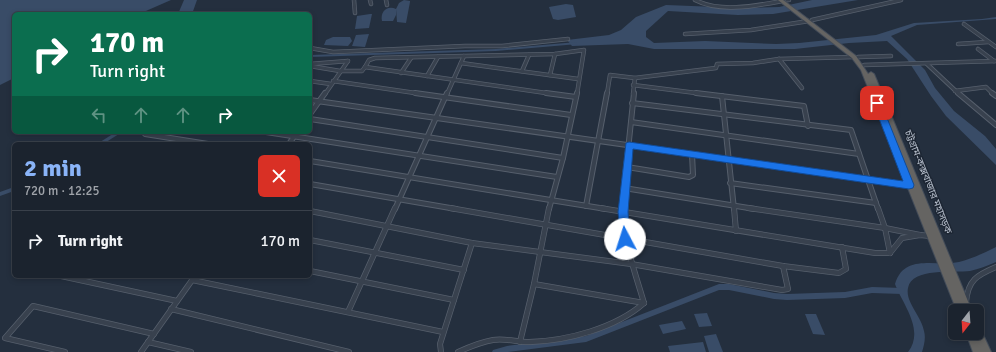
<!DOCTYPE html>
<html lang="en">
<head>
<meta charset="utf-8">
<style>
  body { margin:0; font-family:Signika,"Noto Sans Bengali",sans-serif; background:#242b36; color:#f1f3f6; height:100vh; display:flex; flex-direction:column; font-size:15px; white-space:nowrap }
  * { box-sizing:border-box; margin:0 }
  p { font-size:13px; color:#a0a4aa }
  .icon { flex:none; width:22px; height:22px; fill:none; stroke:currentColor; stroke-width:2; stroke-linecap:round; stroke-linejoin:round }
  .map { position:relative; flex:1; overflow:hidden }
  .panel { position:absolute; left:12px; top:142px; width:300px; height:136px; display:flex; flex-direction:column; background:#1b232e; border-radius:6px; box-shadow:0 2px 6px #0003,0 0 0 1px #39404a }
  .panel>* { flex:none }
  .top-card { position:absolute; left:12px; top:12px; width:300px; height:122px; border-radius:6px; box-shadow:0 2px 6px #0003,0 0 0 1px #39404a; background:#0b6e4f; color:#fff; overflow:hidden }
  .needle { width:26px; rotate:197deg }
  .fabs { position:absolute; left:948px; top:304px; display:grid; gap:8px }
  .fabs a { display:grid; place-items:center; width:36px; height:36px; border-radius:6px; background:#1b232e; box-shadow:0 2px 6px #0003,0 0 0 1px #39404a; font-size:20px }
  .pin { position:absolute; display:grid; place-items:center; width:34px; height:34px; color:#fff; margin:-17px; border-radius:8px; box-shadow:0 2px 6px #0006 }
  .me { position:absolute; width:44px; margin:-22px; rotate:355deg; stroke-linejoin:round; filter:drop-shadow(0 0 3px #0008) }
  .turn { display:flex; align-items:center; gap:14px; height:84px; padding:0 12px; font-size:18px }
  .turn .icon { width:52px; height:52px; stroke-width:2.5 }
  .turn b { display:block; font-size:28px; line-height:34px }
  .lanes { display:flex; align-items:center; height:38px; padding:0 12px; background:#0003; justify-content:center; gap:20px; direction:ltr }
  .lanes .off { opacity:.35 }
  .round { display:grid; place-items:center; flex:none; width:42px; height:42px; border-radius:6px; background:#242b36 }
  .summary { display:flex; align-items:center; justify-content:space-between; height:68px; padding:0 12px }
  h1 { font-size:24px; font-weight:700; line-height:30px; color:#8ab4f8 }
  ul { padding:0; list-style:none }
  li { display:flex; align-items:center; gap:12px; height:60px; padding:0 12px; border-top:1px solid #39404a }
  li div { flex:1 }
  li b { display:block; font-size:15px }
  li em { font-style:normal }
  .map>svg:first-child { display:block }
  .water { fill:#394c67 }
  .lines { fill:none; stroke-linecap:round; stroke-linejoin:round }
  .canal { fill:#394c67; fill-rule:evenodd }
  .minor-far2-casing { stroke:#565f6c; stroke-width:4.5 }
  .minor-far1-casing { stroke:#565f6c; stroke-width:6 }
  .minor-casing { stroke:#565f6c; stroke-width:6 }
  .trunk-casing { stroke:#434c59; stroke-width:2 }
  .minor-far2 { stroke:#38414e; stroke-width:3 }
  .minor-far1 { stroke:#38414e; stroke-width:4 }
  .minor { stroke:#38414e; stroke-width:4.5 }
  .trunk { fill:#656462; fill-rule:evenodd }
  .route { fill:#1a73e8; stroke:#114b97 }
  .labels { text-anchor:middle; dominant-baseline:central; stroke-width:3; stroke-linejoin:round; paint-order:stroke }
  .street-label { font-size:10px; fill:#b4bcc9; stroke:#1d2633 }
</style>
</head>
<body>
<div class="map">
<svg width="996" height="352" viewBox="0 0 996 352">
  <rect width="100%" height="100%" fill="#242f3e"/>
  <g class="water">
    <path d="M0,0H171L139,14H14V78L0,85Z"/>
    <path d="M184,0H197L192,14H178Z"/>
    <path d="M404,0L410,1V2L406,23L397,22L396,9V15L393,21H382C380,12 387,5 396,9L399,3Z"/>
    <path d="M812,0H858L773,14L738,15L668,11L646,31V37L654,43L705,41L776,44L799,43L876,35L914,23L982,19L996,17V19L917,25L891,36L925,70L935,88L954,111L985,136L996,149V165L946,116L931,96L907,59L887,41L849,43L795,49H654L628,44L572,46L567,40L609,35L621,30L636,17L666,5L743,8L779,7Z"/>
    <path d="M566,4L573,5L576,17L558,20L553,19L549,7Z"/>
    <path d="M370,14H372L369,28L355,29L357,16Z"/>
    <path d="M369,34L365,47L352,46L356,35Z"/>
    <path d="M333,37H350L352,41L348,46L324,45L326,40Z"/>
    <path d="M996,247V262C987,266 979,269 970,271C954,273 912,267 908,288C905,302 922,317 924,331C926,338 924,345 922,352H908C925,330 903,305 895,284C904,253 936,267 959,262C971,259 984,253 996,247Z"/>
    <path d="M707,313L712,326L699,327L694,314Z"/>
    <path d="M805,314H816L825,335L813,334Z"/>
    <path d="M682,321L686,329L663,334L659,325Z"/>
    <path d="M716,334L723,352H709L704,336Z"/>
    <path d="M703,342L706,352H670L668,346Z"/>
  </g>
  <g class="lines">
    <g class="canal">
      <path d="M577,42H578V44L496,51L310,57V55L496,49Z"/>
      <path d="M116,132H122L103,144H97Z"/>
      <path d="M14,187V191L0,196V192Z"/>
      <path d="M719,284H729L774,293L787,294L845,292L872,287L902,288L904,289L905,291L904,293L902,294L872,293L845,298L787,300L774,299L729,290H719L586,342L508,352H492L493,350L507,346L586,336Z"/>
    </g>
    <g class="minor-far2-casing">
      <g id="minor-far2">
        <path d="M354,0L355,13"/>
        <path d="M370,0L371,4"/>
        <path d="M386,0L387,5"/>
        <path d="M695,0C720,13 755,6 782,1"/>
        <path d="M787,0H789"/>
        <path d="M812,20L901,0"/>
        <path d="M964,24L996,47"/>
        <path d="M685,34L751,30L809,21"/>
        <path d="M958,44L988,42"/>
        <path d="M310,48L333,52L465,46H502L568,39"/>
        <path d="M978,49L994,61"/>
        <path d="M858,57L891,56"/>
        <path d="M779,59L802,88"/>
        <path d="M461,63L578,79"/>
        <path d="M310,64L348,61"/>
        <path d="M927,64L959,94"/>
        <path d="M864,65L996,61"/>
        <path d="M310,66L340,71H362L365,67L553,94"/>
        <path d="M365,67L369,60L375,58L555,54L584,50L577,94"/>
        <path d="M522,71L529,55"/>
        <path d="M401,73L411,58"/>
        <path d="M550,75L555,54"/>
        <path d="M427,76L438,57"/>
        <path d="M310,81L331,84"/>
        <path d="M333,81L422,94"/>
        <path d="M633,85L704,94"/>
        <path d="M955,91L986,87L993,94"/>
        <path d="M325,94L348,61"/>
        <path d="M447,94L464,56"/>
        <path d="M607,94L610,75L635,78L716,68L717,64L753,63L779,59L854,57"/>
        <path d="M633,94L635,78"/>
      </g>
    </g>
    <g class="minor-far1-casing">
      <g id="minor-far1">
        <path d="M415,93L571,115"/>
        <path d="M546,93L576,97"/>
        <path d="M696,93L804,106L808,126"/>
        <path d="M958,93L996,125"/>
        <path d="M992,93L996,96"/>
        <path d="M722,96L734,209"/>
        <path d="M310,100L909,185"/>
        <path d="M632,103L851,130L878,209"/>
        <path d="M310,114L325,93"/>
        <path d="M310,119L563,158"/>
        <path d="M631,122L859,154"/>
        <path d="M144,132L145,134L208,144"/>
        <path d="M266,132L557,177"/>
        <path d="M289,144L297,132"/>
        <path d="M310,161L606,209"/>
        <path d="M627,167L689,177L693,175L692,154"/>
        <path d="M730,183L876,203"/>
        <path d="M310,184L456,209"/>
        <path d="M624,188L755,209"/>
        <path d="M586,206L607,93"/>
        <path d="M395,209L447,93"/>
        <path d="M549,209L563,158L577,93"/>
        <path d="M623,209L624,188L634,93"/>
      </g>
    </g>
    <g class="minor-casing">
      <g id="minor">
        <path d="M450,208L783,266L839,273L846,269L842,247"/>
        <path d="M600,208L875,253H890"/>
        <path d="M623,208C623,241 635,272 644,303"/>
        <path d="M734,208L736,231"/>
        <path d="M748,208L885,228L920,235"/>
        <path d="M878,208L885,228L890,253"/>
        <path d="M310,211L472,243L631,264L782,290L788,289L783,266"/>
        <path d="M310,240L464,270"/>
        <path d="M890,253L902,238L920,235L930,236"/>
        <path d="M310,271L454,300"/>
        <path d="M61,276L177,301"/>
        <path d="M192,280L443,332"/>
        <path d="M534,284L644,303"/>
        <path d="M966,302C968,280 977,275 996,267"/>
        <path d="M171,309L349,352"/>
        <path d="M348,312L395,208"/>
        <path d="M148,342L191,352"/>
        <path d="M520,342L534,284L549,208"/>
        <path d="M65,352L5,338L33,306L154,334"/>
        <path d="M141,352L195,276"/>
        <path d="M441,352L440,344L472,243"/>
        <path d="M458,352C469,347 481,342 493,340C505,338 517,342 529,342C567,341 616,328 644,303"/>
      </g>
    </g>
    <g class="trunk-casing">
      <g id="trunk">
        <path d="M778,0H783L856,56L868,74L871,72L874,74L972,311H957L861,70L852,58Z"/>
        <path d="M977,327L980,328L991,352H973L966,333H977Z"/>
      </g>
    </g>
    <use href="#minor-far2" class="minor-far2"/>
    <use href="#minor-far1" class="minor-far1"/>
    <use href="#minor" class="minor"/>
    <use href="#trunk" class="trunk"/>
  </g>
  <path class="route" d="M877,100L881,103L914,185L913,188L909,189L633,149L628,212L630,239L628,242H621L618,212L626,143L629,142L903,181L873,103Z"/>
  <g class="labels">
    <g class="street-label">
      <text transform="translate(928 182) rotate(68)">চট্টগ্রাম-কক্সবাজার মহাসড়ক</text>
    </g>
  </g>
</svg>
<div class="fabs">
<a><svg class="needle" viewBox="-14 -14 28 28"><path d="M0-13l5 13h-10z" fill="#e53935"/><path d="M0 13l5-13h-10z" fill="#a0a4aa"/></svg></a>
</div>
<div class="pin" style="left:877px;top:103px;background:#d93025"><svg class="icon" aria-label="arrive" viewBox="0 0 24 24"><path d="M6 21V4h12l-3 4 3 4H6"/></svg></div>
<svg class="me" style="left:625px;top:239px" viewBox="-20 -20 40 40"><circle r="19" fill="#fff"/><path d="M0-13L10 11 0 6-10 11z" fill="#1a73e8"/></svg>
<div class="top-card">
<div class="turn"><svg class="icon" aria-label="right" viewBox="0 0 24 24"><path d="M7 20v-9h11M14 6l5 5-5 5"/></svg><div><b>170 m</b>Turn right</div></div>
<div class="lanes"><svg class="icon off" aria-label="left" viewBox="0 0 24 24"><path d="M17 20v-9H6M10 6l-5 5 5 5"/></svg><svg class="icon off" aria-label="ahead" viewBox="0 0 24 24"><path d="M12 20V5M6 11l6-6 6 6"/></svg><svg class="icon off" aria-label="ahead" viewBox="0 0 24 24"><path d="M12 20V5M6 11l6-6 6 6"/></svg><svg class="icon" aria-label="right" viewBox="0 0 24 24"><path d="M7 20v-9h11M14 6l5 5-5 5"/></svg></div>
</div>
<section class="panel">
<div class="summary"><div><h1>2 min</h1><p>720 m · 12:25</p></div><a class="round" style="background:#d93025;color:#fff"><svg class="icon" aria-label="close" viewBox="0 0 24 24"><path d="M6 6l12 12M18 6L6 18"/></svg></a></div>
<ul>
<li><svg class="icon" aria-label="right" viewBox="0 0 24 24"><path d="M7 20v-9h11M14 6l5 5-5 5"/></svg><div><b>Turn right</b></div><em>170 m</em></li>
</ul>
</section>
</div>
</body>
</html>
